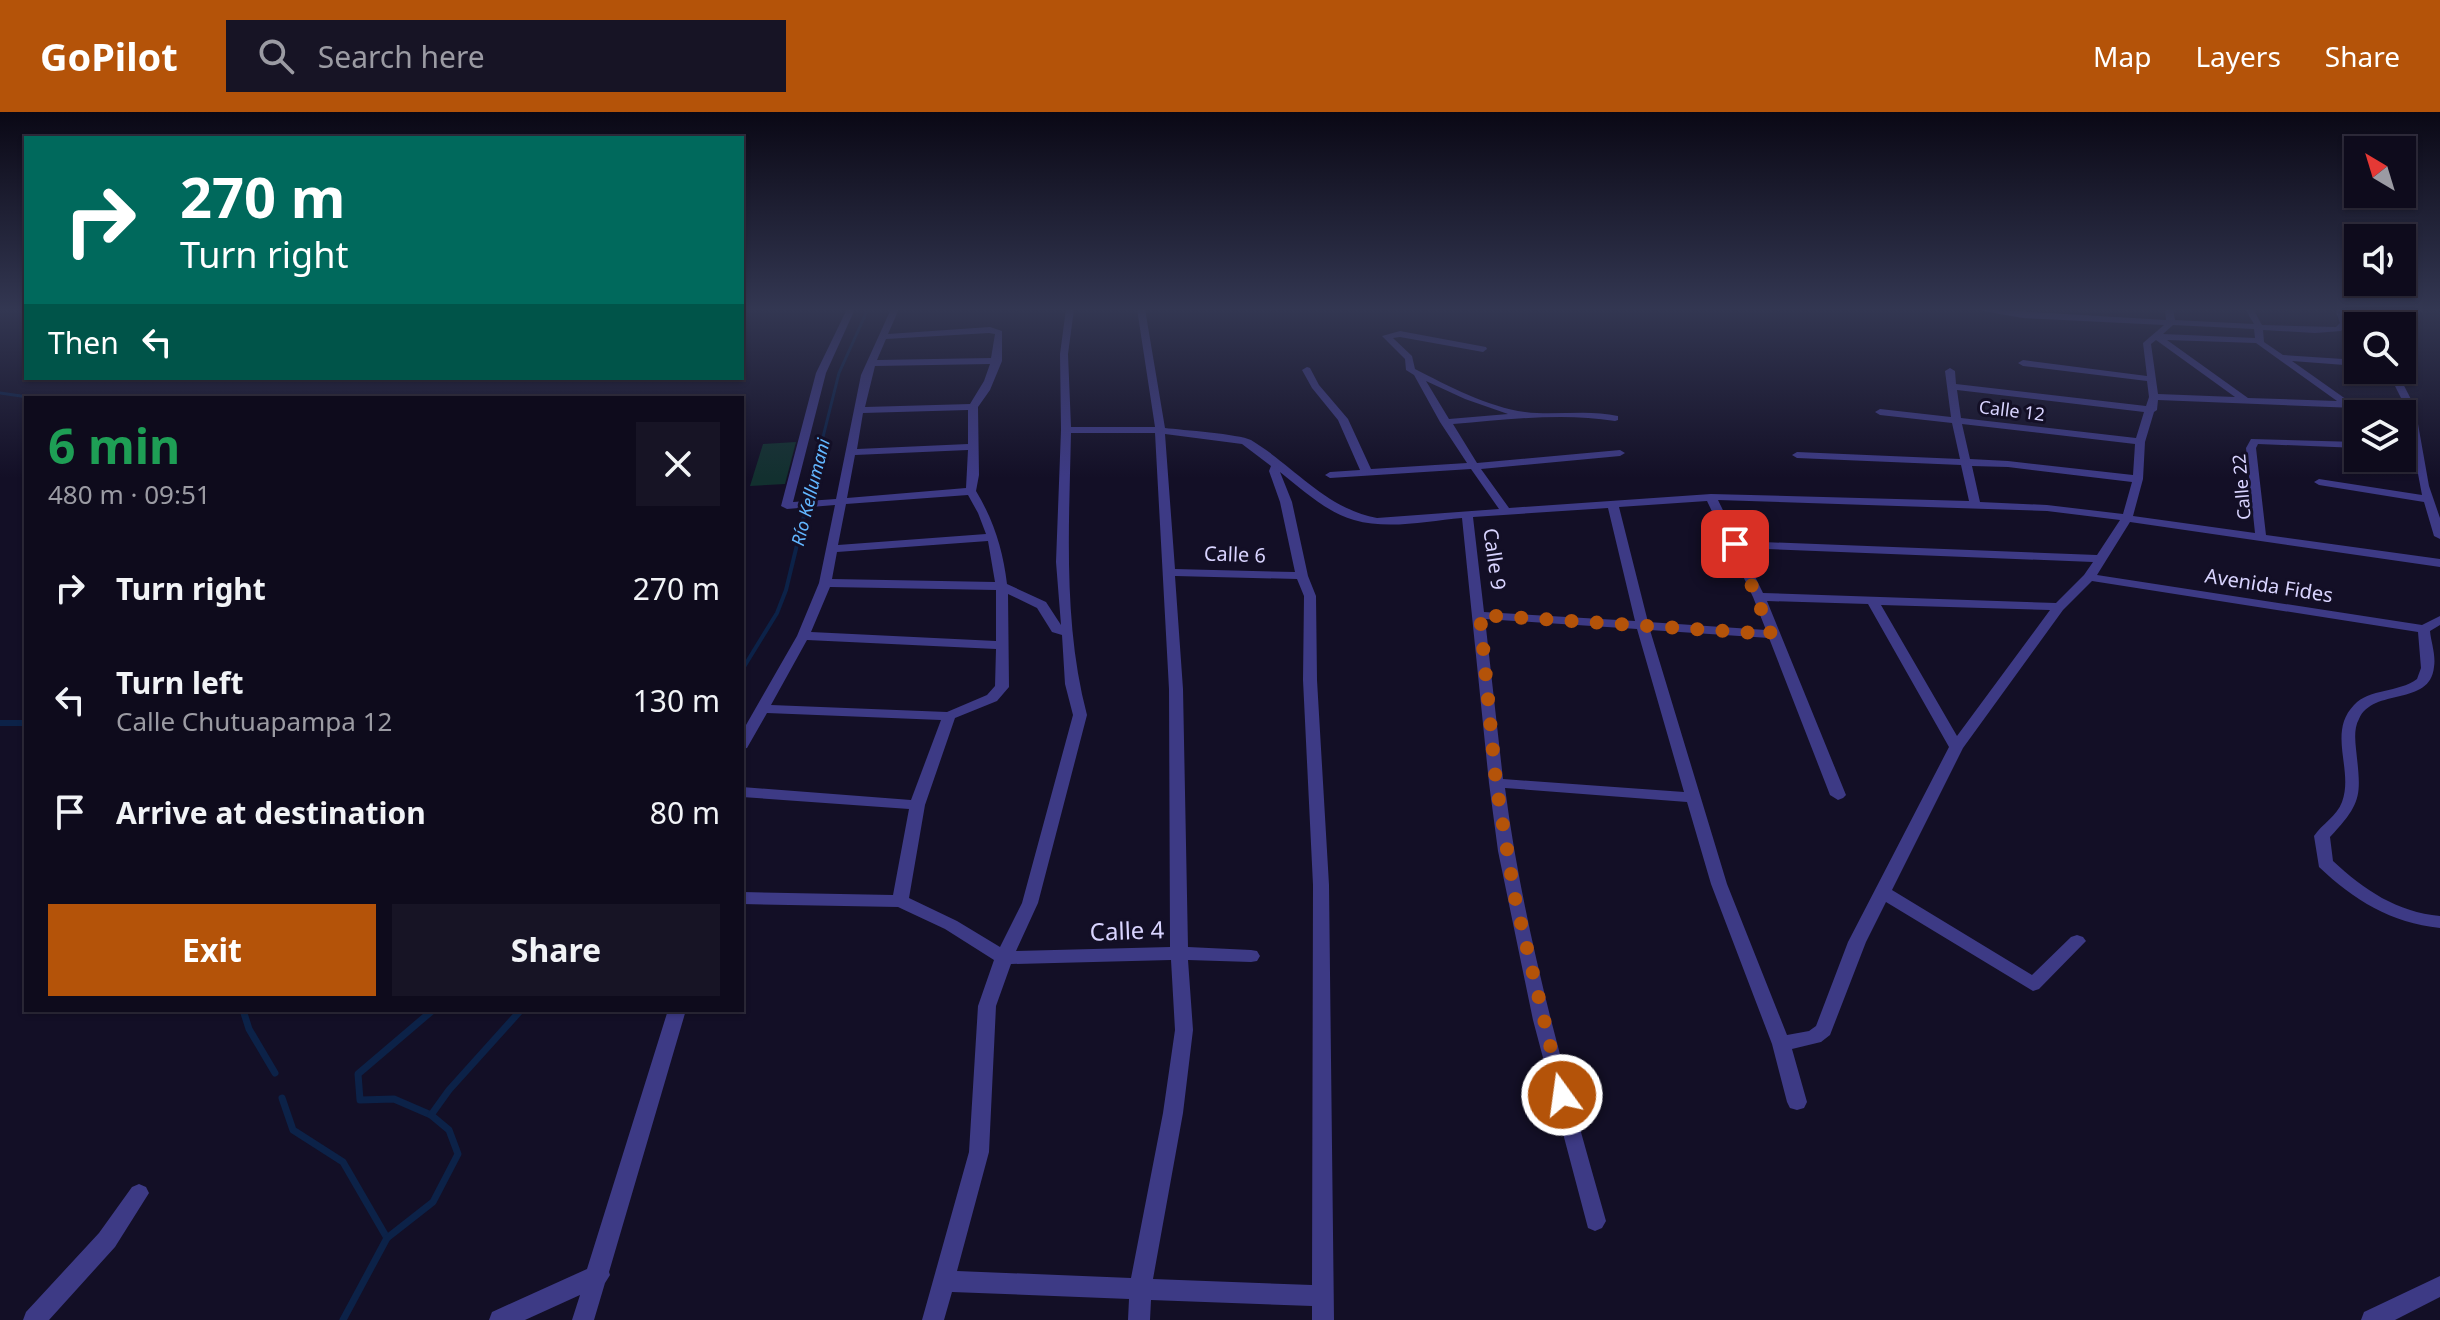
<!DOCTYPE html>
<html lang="en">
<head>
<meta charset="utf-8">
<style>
  body { margin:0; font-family:"Noto Sans",sans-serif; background:#171425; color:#f1f3f6; height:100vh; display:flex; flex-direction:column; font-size:30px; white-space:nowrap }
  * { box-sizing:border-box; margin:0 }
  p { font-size:26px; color:#9b9ba3 }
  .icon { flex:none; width:44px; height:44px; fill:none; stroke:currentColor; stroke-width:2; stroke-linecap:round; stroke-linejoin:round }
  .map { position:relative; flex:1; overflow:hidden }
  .details { position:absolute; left:24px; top:284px; width:720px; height:616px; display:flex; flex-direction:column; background:#0e0b1c; border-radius:0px; box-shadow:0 2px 6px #0004,0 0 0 2px #2e2b3b }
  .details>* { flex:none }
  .hud { position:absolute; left:24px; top:24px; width:720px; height:244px; border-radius:0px; box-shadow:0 2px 6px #0004,0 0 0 2px #2e2b3b; background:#00695c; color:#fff; overflow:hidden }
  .needle { width:52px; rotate:322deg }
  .controls { position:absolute; left:2344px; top:24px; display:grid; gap:16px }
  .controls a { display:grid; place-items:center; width:72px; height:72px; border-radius:0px; background:#0e0b1c; box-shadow:0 2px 6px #0004,0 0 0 2px #2e2b3b; font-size:40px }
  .pin { position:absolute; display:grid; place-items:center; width:68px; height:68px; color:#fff; margin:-34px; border-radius:16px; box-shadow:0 4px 12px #0006 }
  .me { position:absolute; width:88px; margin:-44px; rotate:346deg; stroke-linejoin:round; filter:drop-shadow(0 0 6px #0008) }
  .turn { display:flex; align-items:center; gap:28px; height:168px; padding:0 24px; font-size:36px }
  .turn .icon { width:104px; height:104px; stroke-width:2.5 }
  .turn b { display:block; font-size:56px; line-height:68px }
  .then { display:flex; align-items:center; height:76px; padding:0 24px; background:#0003; gap:16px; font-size:30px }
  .round { display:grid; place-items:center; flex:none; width:84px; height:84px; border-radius:0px; background:#171425 }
  .summary { display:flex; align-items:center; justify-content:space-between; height:136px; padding:0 24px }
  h1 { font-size:48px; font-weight:700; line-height:60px; color:#1e9e55 }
  .cta { display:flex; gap:16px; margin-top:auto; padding:16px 24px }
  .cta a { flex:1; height:92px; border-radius:0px; background:#b45309; color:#fff; font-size:32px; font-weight:700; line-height:92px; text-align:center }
  .cta a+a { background:#171425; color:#f1f3f6 }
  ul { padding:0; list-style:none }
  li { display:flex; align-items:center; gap:24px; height:112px; padding:0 24px }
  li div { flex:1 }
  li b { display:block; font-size:30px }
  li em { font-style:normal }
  header { display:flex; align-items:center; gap:48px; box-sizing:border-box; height:112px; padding:0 40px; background:#b45309; color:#fff }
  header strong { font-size:38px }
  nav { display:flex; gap:44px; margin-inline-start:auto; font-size:28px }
  .search { width:560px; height:72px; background:#171425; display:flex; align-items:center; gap:20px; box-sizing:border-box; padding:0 28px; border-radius:0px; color:#9b9ba3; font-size:30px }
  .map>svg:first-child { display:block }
  .green { fill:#12302f }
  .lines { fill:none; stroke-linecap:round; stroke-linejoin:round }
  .stream-far3 { stroke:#0c2248; stroke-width:3 }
  .stream-far2 { stroke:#0c2248; stroke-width:4 }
  .stream-far1 { stroke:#0c2248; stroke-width:6 }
  .stream { stroke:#0c2248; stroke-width:7 }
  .street { fill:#3d3a85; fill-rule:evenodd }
  .route { stroke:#b45309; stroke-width:14; stroke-dasharray:0 25.2 }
  .labels { text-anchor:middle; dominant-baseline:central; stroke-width:6; stroke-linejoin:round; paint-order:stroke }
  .far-street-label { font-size:18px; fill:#d9d4ff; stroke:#130f26 }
  .far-water-label { font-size:18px; font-style:italic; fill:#62b6ff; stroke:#130f26 }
  .street-label { font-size:20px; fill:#d9d4ff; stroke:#130f26 }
  .near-street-label { font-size:24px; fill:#d9d4ff; stroke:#130f26 }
</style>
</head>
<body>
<header>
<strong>GoPilot</strong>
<div class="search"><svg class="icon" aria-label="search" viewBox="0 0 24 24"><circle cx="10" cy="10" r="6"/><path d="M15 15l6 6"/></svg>Search here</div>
<nav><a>Map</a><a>Layers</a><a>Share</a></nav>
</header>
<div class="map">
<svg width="2440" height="1208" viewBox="0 0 2440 1208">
  <rect width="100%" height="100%" fill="#130f26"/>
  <path class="green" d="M796,330L785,372L750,374L763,332Z"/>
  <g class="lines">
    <g class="stream-far3">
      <path d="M0,281L35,286"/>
      <path d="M813,365L839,261L868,197"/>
    </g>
    <path class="stream-far2" d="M742,558L777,501L786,478L814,363"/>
    <path class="stream-far1" d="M0,611H26"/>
    <g class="stream">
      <path d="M243,898L249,917L275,961"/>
      <path d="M282,986L293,1018L343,1050L387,1126"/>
      <path d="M431,1003L394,987L360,988L358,962L433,898"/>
      <path d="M343,1208L387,1126L433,1090L458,1042L449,1018L431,1003L449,978L521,898"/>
    </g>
    <g class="street">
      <path d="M847,197H855L826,261L793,390L836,387L861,263L891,197H899L888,222L990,215L1002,219V249L990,278L978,295L979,363L976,379C994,409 1003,438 1007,472L1046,490L1061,513L1056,450L1061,318L1060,242L1066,197H1074L1068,242L1071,315H1155L1137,197H1145L1165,316C1182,318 1239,322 1251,328C1294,354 1325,396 1377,406L1499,397L1471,357L1330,366L1325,363L1330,360L1360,358L1338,308L1312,276L1302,258L1307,255L1310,256L1319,273L1348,307L1371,357L1467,351L1440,310L1414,263L1406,258L1405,247L1382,224L1400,219L1486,235L1487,237L1483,240L1400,225L1393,226L1412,244L1415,257C1448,274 1488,295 1525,300C1556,304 1587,297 1618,304V308L1615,309C1561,300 1507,308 1453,312L1477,351L1620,338L1625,341L1620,344L1481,357L1509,396L1711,382L1969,389L1961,353L1797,346L1792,343L1797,340L1960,347L1952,311L1880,303L1875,300L1880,297L1951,305L1945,259L1950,256L1955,259L1956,272L2146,294L2149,285L2147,269L2023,254L2018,251L2023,248L2147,264L2143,231L2164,213L2023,206L1983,199L1979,197L2166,208L2165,197H2173L2175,208L2254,212L2245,197H2253L2262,213L2336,215L2340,211L2335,197H2343L2348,211L2341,219L2315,221L2263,218L2264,230L2283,243L2358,248V254L2292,249L2350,290L2404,292L2390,264L2383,258L2397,260L2415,295L2429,374L2440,406V427L2434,424L2424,390L2319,373L2314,370L2319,367L2422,383L2406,298L2158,288L2157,298L2154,300L2145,330L2143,367L2133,404L2255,421L2246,336L2251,327L2358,330V336L2258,332L2256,336L2266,423L2440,447V455L2130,410L2097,463L2422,513L2440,504V513L2430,519C2431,530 2436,543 2434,555C2430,595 2373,575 2359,607C2354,616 2355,627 2356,637C2361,683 2363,690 2330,725L2333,749C2364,778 2397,800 2440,804V816C2391,811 2354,788 2319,755L2314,724C2322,712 2337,704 2342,690C2354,658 2327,621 2354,593C2370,576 2398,581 2417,567L2421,556L2418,520L2092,469L2063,498L1963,636L1892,778L2032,863L2071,825L2077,823L2083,825L2086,829L2039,877L2033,879L1886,790L1866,830L1830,923L1821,930L1792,937L1807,990L1804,996L1797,998L1790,996L1787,990L1772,932L1711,772L1687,690L1505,676C1524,823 1566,967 1606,1109L1602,1116L1595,1119L1588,1116L1533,908L1498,739L1489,671L1462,406C1428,409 1388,418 1354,408C1326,400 1303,378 1280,360L1292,390L1308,464L1316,484L1317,568L1329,773L1334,1208H1312V1194L1151,1188L1150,1208H1128L1129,1187L952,1180L944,1208H922L969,1040L978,894L994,848L945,817L898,795L742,792V780L893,783L909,697L742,685V675L911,688L941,608L767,601L747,636L742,637V620L797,524L819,471L835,393L787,397L781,394L816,261ZM2173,213L2254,217L2255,226L2163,222ZM989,221L995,222L991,246L877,248L886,227ZM2156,228L2235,285L2158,282L2151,232ZM2167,228L2256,231L2337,289L2248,286ZM990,252L984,269L970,292L865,295L875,254ZM1426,269L1465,287L1508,302L1449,307ZM1957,278L2144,300L2136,326L1961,306ZM968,298V332L857,337L863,301ZM1962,312L2135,332L2133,363L2008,349L1970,347ZM1071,321H1155L1169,577L1170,835L1016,839L1038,791L1087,603C1063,512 1069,415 1071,321ZM1165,322L1242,332L1271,354L1269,359L1280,390L1295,460L1175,457ZM968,338L966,376L847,386L855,343ZM1972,354L2008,355L2132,370L2123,402L2047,393L1980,390ZM968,383L978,401L986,422L838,433L846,392ZM1718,388L2047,399L2120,408L2097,443L1738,429ZM1707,389L1753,485L1766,518L1648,510L1619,395ZM1608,396L1635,509L1484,500L1473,405ZM988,429L995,470L832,467L837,440ZM1741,436L2093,450L2084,463L2056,491L1763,481ZM1175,464L1297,467L1304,484L1303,568L1313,773L1312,1173L1153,1167L1183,1001L1193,918L1188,848L1251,850L1257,849L1260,844L1257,839L1251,838L1188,835L1183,577ZM830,475L996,478V529L811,520ZM1008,482L1037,496L1052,520L1062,523L1065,572L1073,603L1022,791L1000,835L957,809L909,786L925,693L955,606L997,589L1009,575ZM1767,489L1868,492L1949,635L1848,830L1816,914L1809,919L1787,923L1727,772L1650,518L1769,526L1830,683L1838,688L1843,686L1846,683ZM1881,493L2050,498L1957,624ZM1485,507L1637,517L1684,680L1503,667ZM807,528L996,537L995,574L987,583L947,600L771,593ZM1171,848L1175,918L1163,1001L1131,1166L957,1159L989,1040L996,894L1011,852Z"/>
      <path d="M668,898H686L609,1160L610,1163L605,1171L594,1208H572L580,1183L525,1208H489L492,1200L587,1157Z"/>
      <path d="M139,1072L146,1075L149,1081L115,1135L49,1208H23L26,1200L99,1121L132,1075Z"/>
      <path d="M2440,1164V1185L2395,1208H2361L2364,1200Z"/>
    </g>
  </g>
  <linearGradient id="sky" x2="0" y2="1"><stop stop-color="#0a0815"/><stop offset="0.54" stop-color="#333752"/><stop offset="1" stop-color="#333752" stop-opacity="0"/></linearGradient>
  <rect width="2440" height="366" fill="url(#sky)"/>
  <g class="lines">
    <path class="route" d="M1562,983L1515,786L1496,671L1480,503L1771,522L1735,432"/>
  </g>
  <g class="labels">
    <g class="far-street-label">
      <text transform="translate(2012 298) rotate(7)">Calle 12</text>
      <text transform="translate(2241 375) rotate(-95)">Calle 22</text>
    </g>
    <g class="far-water-label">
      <text transform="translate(810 380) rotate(-76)">Río Kellumani</text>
    </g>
    <g class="street-label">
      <text transform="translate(1235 442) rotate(2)">Calle 6</text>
      <text transform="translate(1495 447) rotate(82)">Calle 9</text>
      <text transform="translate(2269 473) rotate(9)">Avenida Fides</text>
    </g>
    <g class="near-street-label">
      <text transform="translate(1127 818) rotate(-2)">Calle 4</text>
    </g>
  </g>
</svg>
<div class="controls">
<a><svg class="needle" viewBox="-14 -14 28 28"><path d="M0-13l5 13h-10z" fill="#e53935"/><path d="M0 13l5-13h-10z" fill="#9b9ba3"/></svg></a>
<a><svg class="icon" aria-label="sound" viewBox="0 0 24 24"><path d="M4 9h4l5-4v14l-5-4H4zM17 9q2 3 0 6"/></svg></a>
<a><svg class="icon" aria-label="search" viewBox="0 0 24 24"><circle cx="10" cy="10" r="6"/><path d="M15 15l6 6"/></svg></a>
<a><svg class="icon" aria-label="layers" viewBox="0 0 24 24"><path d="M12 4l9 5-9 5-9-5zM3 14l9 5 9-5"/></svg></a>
</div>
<div class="pin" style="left:1735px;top:432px;background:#d93025"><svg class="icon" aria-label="arrive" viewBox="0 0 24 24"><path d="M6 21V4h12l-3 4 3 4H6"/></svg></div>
<svg class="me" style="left:1562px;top:983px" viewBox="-20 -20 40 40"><circle r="17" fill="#b45309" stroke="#fff" stroke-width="3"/><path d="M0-11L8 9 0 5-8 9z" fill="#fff"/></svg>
<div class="hud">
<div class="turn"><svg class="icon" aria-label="right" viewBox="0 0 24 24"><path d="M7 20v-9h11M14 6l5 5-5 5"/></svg><div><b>270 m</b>Turn right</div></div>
<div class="then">Then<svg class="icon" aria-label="left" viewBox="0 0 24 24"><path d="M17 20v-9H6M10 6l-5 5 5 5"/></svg></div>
</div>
<section class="details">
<div class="summary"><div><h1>6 min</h1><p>480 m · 09:51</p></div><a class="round"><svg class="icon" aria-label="close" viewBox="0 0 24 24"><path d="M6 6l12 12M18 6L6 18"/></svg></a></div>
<ul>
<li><svg class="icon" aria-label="right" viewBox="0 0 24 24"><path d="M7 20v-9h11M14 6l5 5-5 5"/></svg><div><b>Turn right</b></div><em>270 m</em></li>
<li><svg class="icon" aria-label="left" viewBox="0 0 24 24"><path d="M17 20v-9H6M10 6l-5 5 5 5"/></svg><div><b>Turn left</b><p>Calle Chutuapampa 12</p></div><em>130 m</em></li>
<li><svg class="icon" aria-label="arrive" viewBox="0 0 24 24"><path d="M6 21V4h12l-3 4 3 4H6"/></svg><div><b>Arrive at destination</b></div><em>80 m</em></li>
</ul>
<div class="cta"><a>Exit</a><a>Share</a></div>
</section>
</div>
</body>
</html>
